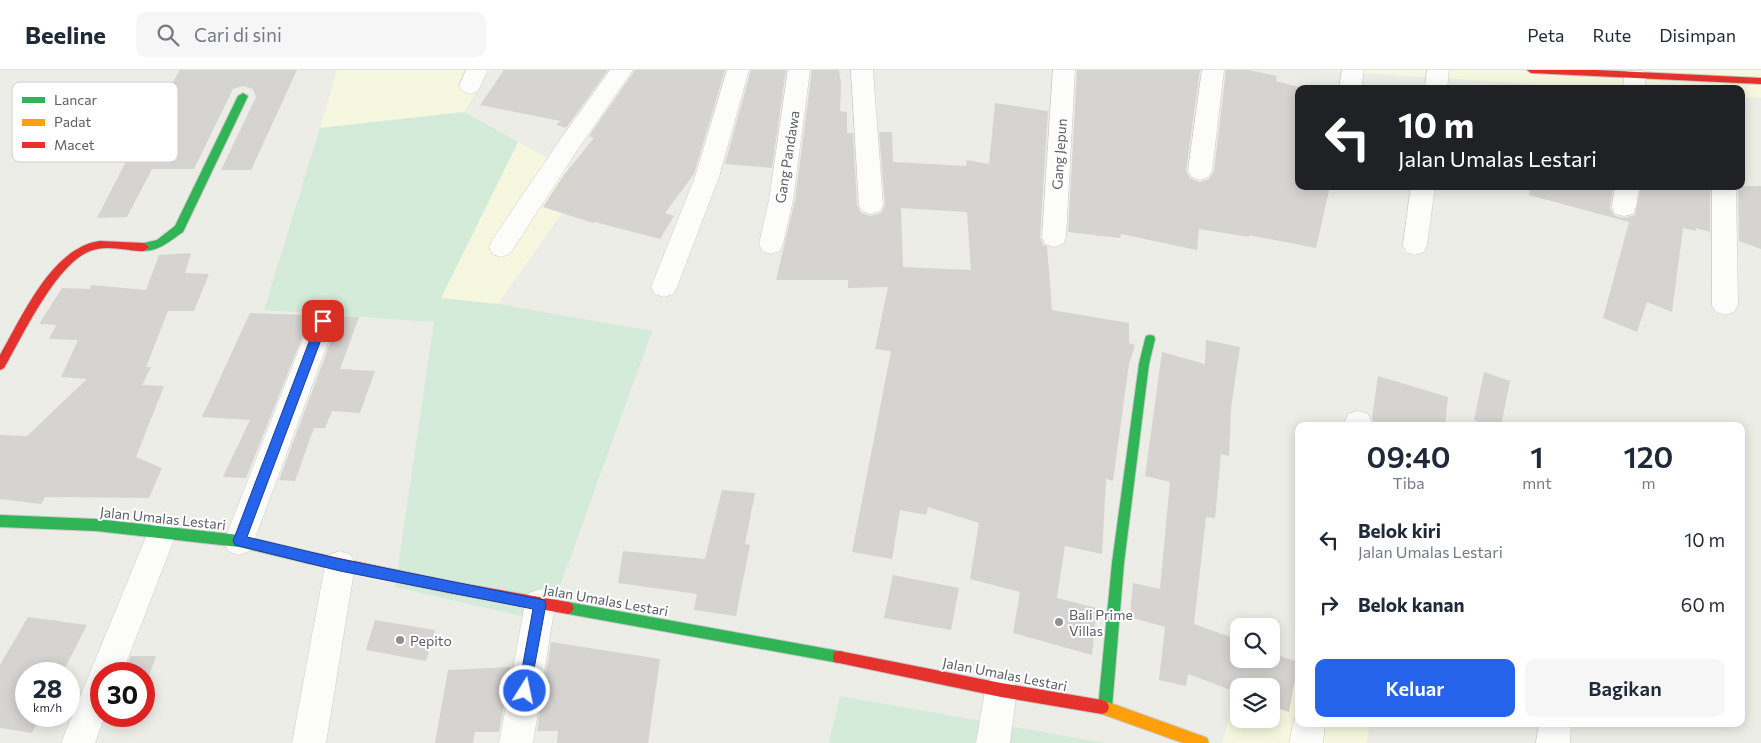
<!DOCTYPE html>
<html lang="id">
<head>
<meta charset="utf-8">
<style>
  body { margin:0; font-family:Commissioner,sans-serif; background:#f6f6f7; color:#1f2937; height:100vh; display:flex; flex-direction:column; font-size:19px; white-space:nowrap }
  * { box-sizing:border-box; margin:0 }
  p { font-size:16px; color:#747a83 }
  .icon { flex:none; width:28px; height:28px; fill:none; stroke:currentColor; stroke-width:2; stroke-linecap:round; stroke-linejoin:round }
  .map { position:relative; flex:1; overflow:hidden }
  .side { position:absolute; left:1295px; top:352px; width:450px; height:305px; display:flex; flex-direction:column; background:#fff; border-radius:10px; box-shadow:0 2px 12px #0003 }
  .side>* { flex:none }
  .guide { position:absolute; left:1295px; top:15px; width:450px; height:105px; border-radius:10px; box-shadow:0 2px 12px #0003; background:#202124; color:#fff; overflow:hidden }
  .fabs { position:absolute; left:1230px; top:548px; display:grid; gap:10px }
  .fabs a { display:grid; place-items:center; width:50px; height:50px; border-radius:10px; background:#fff; box-shadow:0 2px 12px #0003; font-size:25px }
  .speed { position:absolute; left:15px; top:592px; display:flex; gap:10px; font-size:25px; font-weight:700; text-align:center }
  .speed>* { display:grid; place-content:center; width:65px; height:65px; border-radius:50%; background:#fff; box-shadow:0 2px 12px #0003; line-height:1 }
  .speed small { font-size:12px; font-weight:400 }
  .speed .limit { border:8px solid #d22; background:#fff; color:#111 }
  .pin { position:absolute; display:grid; place-items:center; width:42px; height:42px; color:#fff; margin:-21px; border-radius:10px; box-shadow:0 2px 8px #0006 }
  .me { position:absolute; width:55px; margin:-28px; rotate:10deg; stroke-linejoin:round; filter:drop-shadow(0 0 4px #0008) }
  .turn { display:flex; align-items:center; gap:18px; height:105px; padding:0 20px; font-size:22px }
  .turn .icon { width:65px; height:65px; stroke-width:2.5 }
  .turn b { display:block; font-size:35px; line-height:42px }
  .eta { display:flex; justify-content:space-evenly; align-items:center; height:85px; text-align:center }
  .eta b { font-size:30px; font-weight:600; line-height:35px }
  .button { display:flex; gap:10px; margin-top:auto; padding:10px 20px }
  .button a { flex:1; height:58px; border-radius:10px; background:#2563eb; color:#fff; font-size:20px; font-weight:600; line-height:58px; text-align:center }
  .button a+a { background:#f6f6f7; color:#1f2937 }
  ul { padding:0; list-style:none }
  li { display:flex; align-items:center; gap:15px; height:65px; padding:0 20px }
  li div { flex:1 }
  li b { display:block; font-size:19px }
  li em { font-style:normal }
  header { display:flex; align-items:center; gap:30px; box-sizing:border-box; height:70px; padding:0 25px; background:#fff; border-bottom:1px solid #e0e1e3 }
  header strong { font-size:24px }
  nav { display:flex; gap:28px; margin-inline-start:auto; font-size:18px }
  .search { width:350px; height:45px; background:#f6f6f7; display:flex; align-items:center; gap:12px; box-sizing:border-box; padding:0 18px; border-radius:10px; color:#747a83; font-size:19px }
  .map>svg:first-child { display:block }
  .commercial { fill:#f6f7df }
  .green { fill:#d3ebd8 }
  .building { fill:#d5d4d1; fill-rule:evenodd }
  .lines { fill:none; stroke-linecap:round; stroke-linejoin:round }
  .street-casing { stroke:#cbcbca; stroke-width:1 }
  .fast-casing { stroke:#cacaca; stroke-width:2 }
  .slow-casing { stroke:#cacaca; stroke-width:2 }
  .jam-casing { stroke:#cacaca; stroke-width:2 }
  .street { fill:#fcfcfb; fill-rule:evenodd }
  .fast { fill:#30b455; fill-rule:evenodd }
  .slow { fill:#ff9f0a; fill-rule:evenodd }
  .jam { fill:#e5322d; fill-rule:evenodd }
  .route { fill:#2563eb; stroke:#184099 }
  .poi-dot { fill:#8f8f93; stroke:#fff; stroke-width:2 }
  .labels { text-anchor:middle; dominant-baseline:central; stroke-width:4; stroke-linejoin:round; paint-order:stroke }
  .street-label { font-size:14px; fill:#5c5d66; stroke:#fff }
  .poi-label { font-size:14px; fill:#5c5d66; stroke:#fff; text-anchor:start }
  .key { fill:#fff; stroke:#ceced1; stroke-width:1 }
  .key-label { font-size:14px; fill:#5c5d66 }
</style>
</head>
<body>
<header>
<strong>Beeline</strong>
<div class="search"><svg class="icon" aria-label="search" viewBox="0 0 24 24"><circle cx="10" cy="10" r="6"/><path d="M15 15l6 6"/></svg>Cari di sini</div>
<nav><a>Peta</a><a>Rute</a><a>Disimpan</a></nav>
</header>
<div class="map">
<svg width="1761" height="673" viewBox="0 0 1761 673">
  <rect width="100%" height="100%" fill="#edede7"/>
  <g class="commercial">
    <path d="M337,0H490L464,42L320,58Z"/>
    <path d="M1319,0H1761V28L1741,27V19H1604Z"/>
    <path d="M518,72L586,109L498,234L440,229Z"/>
    <path d="M1244,599L1299,617V654H1369L1367,673H1222L1239,617V649H1271V616H1239Z"/>
  </g>
  <g class="green">
    <path d="M464,42L518,72L441,228L498,234L652,261L547,552L395,517L434,252L264,240L320,58Z"/>
    <path d="M840,626L1105,673H829Z"/>
  </g>
  <g class="building">
    <path d="M180,0H297L251,100H221L256,27L253,19L243,16L233,19L194,99H152L127,147L97,148L139,66H141Z"/>
    <path d="M504,0H608L566,58L556,55L560,51L480,35Z"/>
    <path d="M635,0H725L694,104L665,143L674,146L660,169L595,152L593,153L543,137L563,106L594,68L589,66Z"/>
    <path d="M751,0H786L772,98L725,94Z"/>
    <path d="M812,0H839L841,14L840,41L847,42V63H853L857,135L861,143L870,146L881,143L885,135L879,62H892L893,92L966,96L967,90L989,94L995,33L1048,41L1040,167L1043,175L1047,176L1052,240L1129,253V273L1135,275L1129,294L1113,411L1106,409L1102,484L1065,476L1057,528L1097,538L1092,585L1013,563L1020,522L970,509L979,453L928,437L926,445L900,440L892,489L852,482L891,281L875,279L888,217L848,218V210H776L795,130ZM901,138L967,142L971,200L903,197Z"/>
    <path d="M1077,0H1200L1186,101L1190,108L1199,112L1209,109L1214,101L1226,0H1249L1277,6L1276,11L1299,17V116H1330L1316,178L1249,165V167L1199,159L1197,180L1121,164L1120,168L1068,162Z"/>
    <path d="M1530,116H1613L1610,138L1615,146L1624,148L1635,145L1641,116H1710V162L1696,158V161L1683,158L1672,242L1647,232L1637,262L1603,248L1629,152L1529,125Z"/>
    <path d="M1738,116H1761V179L1739,171Z"/>
    <path d="M191,183L185,203L209,204L194,241H168L146,297H151L142,315L164,316L136,387L162,398L149,428L45,427L41,434L0,429V365L27,366L87,309L61,307L78,270L49,269L56,255L39,254L62,218L90,219L91,215L146,220L159,185Z"/>
    <path d="M250,243L311,245L246,408L223,407L250,350L202,347Z"/>
    <path d="M336,246L359,247L340,299L375,301L360,343L332,341L325,358H314L295,411L279,410L338,252Z"/>
    <path d="M1206,270L1240,277L1231,338L1229,386L1221,384L1215,448L1206,447L1194,554L1239,570V589H1271V583L1298,592L1289,642L1271,636V616H1239V623L1188,604L1186,616L1159,610L1165,557L1130,547L1133,513L1160,519L1170,412L1145,406L1162,282L1205,294Z"/>
    <path d="M1484,302L1510,311L1501,356H1492L1474,350Z"/>
    <path d="M1378,306L1448,327L1445,356H1390L1373,351L1372,348Z"/>
    <path d="M722,420L755,423L745,474L750,475L736,546L694,540L697,524L618,513L623,481L705,489Z"/>
    <path d="M893,505L959,518L951,560L884,548Z"/>
    <path d="M28,547L87,555L62,604H26V646H41L32,663L0,658V595Z"/>
    <path d="M375,550L435,560L426,591L366,580Z"/>
    <path d="M551,572L660,589L648,673H557L558,661H537Z"/>
    <path d="M131,586H156L144,620V604H124Z"/>
    <path d="M511,597L499,662H475L473,673H435L448,600Z"/>
  </g>
  <g class="lines">
    <g class="street-casing">
      <g id="street">
        <path d="M466,0H488L478,21L470,24L462,21L459,16Z"/>
        <path d="M610,0H633L578,79L510,184L501,187L492,184L489,177L492,170L562,67Z"/>
        <path d="M727,0H749L719,107L677,217L673,224L664,227L655,224L651,217L695,107Z"/>
        <path d="M788,0H810L793,130L783,174L780,181L771,184L762,181L759,174L769,130Z"/>
        <path d="M851,0H873L883,135L880,141L871,144L862,141L859,135Z"/>
        <path d="M1053,0H1075L1066,167L1063,174L1054,177L1045,174L1042,167Z"/>
        <path d="M1202,0H1224L1212,101L1208,107L1200,110L1192,107L1188,101Z"/>
        <path d="M1342,0H1364L1361,19H1339Z"/>
        <path d="M1427,0H1449L1447,19H1425Z"/>
        <path d="M1627,1H1643L1646,6L1645,19H1623L1624,6Z"/>
        <path d="M1411,116H1435L1427,175L1424,182L1415,185L1406,182L1403,175Z"/>
        <path d="M1615,116H1639L1636,137L1633,144L1624,146L1615,144L1612,137Z"/>
        <path d="M1712,116H1736L1738,235L1734,242L1725,245L1716,242L1712,235Z"/>
        <path d="M323,240L332,243L336,251L254,471L250,481L239,485L228,481L224,471L310,251L314,243Z"/>
        <path d="M1358,341L1368,344L1372,353L1371,356H1343L1348,344Z"/>
        <path d="M162,448L172,452L177,462L122,604H101V646H105L95,673H61L152,452Z"/>
        <path d="M340,481L351,485L355,495L326,673H292L325,495L329,485Z"/>
        <path d="M540,519L551,523L555,534L533,673H499L525,534L529,523Z"/>
        <path d="M1001,604L1012,609L1017,620L1010,673H976L985,620L990,609Z"/>
        <path d="M1297,642L1299,654H1325L1323,673H1289L1293,654Z"/>
        <path d="M1539,654H1571L1570,673H1536Z"/>
      </g>
    </g>
    <g class="fast-casing">
      <g id="fast">
        <path d="M243,23L248,26L183,162C171,170 156,184 140,180L139,177L140,174L157,170L175,156L238,26Z"/>
        <path d="M1150,265L1154,266L1155,269L1149,294L1124,493L1112,638L1110,643L1105,645L1100,643L1098,638L1112,493L1139,294L1145,269L1146,266Z"/>
        <path d="M0,445L96,449L239,465L306,481L310,483L312,487L310,491L306,493L239,477L96,461L0,457Z"/>
        <path d="M568,532L839,581L844,582L845,587L844,592L839,593L568,544L564,542L562,538L564,534Z"/>
      </g>
    </g>
    <g class="slow-casing">
      <path id="slow" d="M1102,630L1202,666L1207,668L1209,673H1183L1102,644L1097,642L1095,637L1097,632Z"/>
    </g>
    <g class="jam-casing">
      <g id="jam">
        <path d="M1527,0H1596L1761,8V14L1531,3Z"/>
        <path d="M100,171L144,173L149,177L144,181C127,181 106,174 90,181C56,194 22,267 4,298L0,300V285C22,247 52,177 100,171Z"/>
        <path d="M306,481L449,511L568,532L572,534L574,538L572,542L568,544L449,523L306,493L302,491L300,487L302,483Z"/>
        <path d="M839,581L1001,613L1102,630L1107,632L1109,637L1107,642L1102,644L1001,627L839,593L834,592L833,587L834,582Z"/>
      </g>
    </g>
    <use href="#street" class="street"/>
    <use href="#fast" class="fast"/>
    <use href="#slow" class="slow"/>
    <use href="#jam" class="jam"/>
  </g>
  <path class="route" d="M323,247L328,251L247,467L340,489L544,530L546,534L529,626L525,628L520,626L518,621L533,539L340,501L235,475L233,471L317,251Z"/>
  <g class="poi-dot">
    <circle cx="1059" cy="552" r="5"/>
    <circle cx="400" cy="570" r="5"/>
  </g>
  <g class="labels">
    <g class="street-label">
      <text transform="translate(1059 84) rotate(-86)">Gang Jepun</text>
      <text transform="translate(787 87) rotate(-81)">Gang Pandawa</text>
      <text transform="translate(163 448) rotate(6)">Jalan Umalas Lestari</text>
      <text transform="translate(606 530) rotate(10)">Jalan Umalas Lestari</text>
      <text transform="translate(1005 604) rotate(11)">Jalan Umalas Lestari</text>
    </g>
    <g class="poi-label">
      <text x="1069" y="544">Bali Prime<tspan x="1069" dy="16">Villas</tspan></text>
      <text x="410" y="570">Pepito</text>
    </g>
  </g>
  <rect x="12" y="12" width="166" height="80" rx="8" class="key"/>
  <rect x="22" y="27" width="23" height="6" fill="#30b455"/>
  <rect x="22" y="49" width="23" height="7" fill="#ff9f0a"/>
  <rect x="22" y="72" width="23" height="6" fill="#e5322d"/>
  <g class="key-label">
    <text x="54" y="35">Lancar</text>
    <text x="54" y="57">Padat</text>
    <text x="54" y="80">Macet</text>
  </g>
</svg>
<div class="fabs">
<a><svg class="icon" aria-label="search" viewBox="0 0 24 24"><circle cx="10" cy="10" r="6"/><path d="M15 15l6 6"/></svg></a>
<a><svg class="icon" aria-label="layers" viewBox="0 0 24 24"><path d="M12 4l9 5-9 5-9-5zM3 14l9 5 9-5"/></svg></a>
</div>
<div class="speed"><div>28<small>km/h</small></div><div class="limit">30</div></div>
<div class="pin" style="left:323px;top:251px;background:#d93025"><svg class="icon" aria-label="arrive" viewBox="0 0 24 24"><path d="M6 21V4h12l-3 4 3 4H6"/></svg></div>
<svg class="me" style="left:525px;top:621px" viewBox="-20 -20 40 40"><circle r="17" fill="#2563eb" stroke="#fff" stroke-width="3"/><path d="M0-11L8 9 0 5-8 9z" fill="#fff"/></svg>
<div class="guide">
<div class="turn"><svg class="icon" aria-label="left" viewBox="0 0 24 24"><path d="M17 20v-9H6M10 6l-5 5 5 5"/></svg><div><b>10 m</b>Jalan Umalas Lestari</div></div>
</div>
<section class="side">
<div class="eta">
<div><b>09:40</b><p>Tiba</p></div>
<div><b>1</b><p>mnt</p></div>
<div><b>120</b><p>m</p></div>
</div>
<ul>
<li><svg class="icon" aria-label="left" viewBox="0 0 24 24"><path d="M17 20v-9H6M10 6l-5 5 5 5"/></svg><div><b>Belok kiri</b><p>Jalan Umalas Lestari</p></div><em>10 m</em></li>
<li><svg class="icon" aria-label="right" viewBox="0 0 24 24"><path d="M7 20v-9h11M14 6l5 5-5 5"/></svg><div><b>Belok kanan</b></div><em>60 m</em></li>
</ul>
<div class="button"><a>Keluar</a><a>Bagikan</a></div>
</section>
</div>
</body>
</html>
